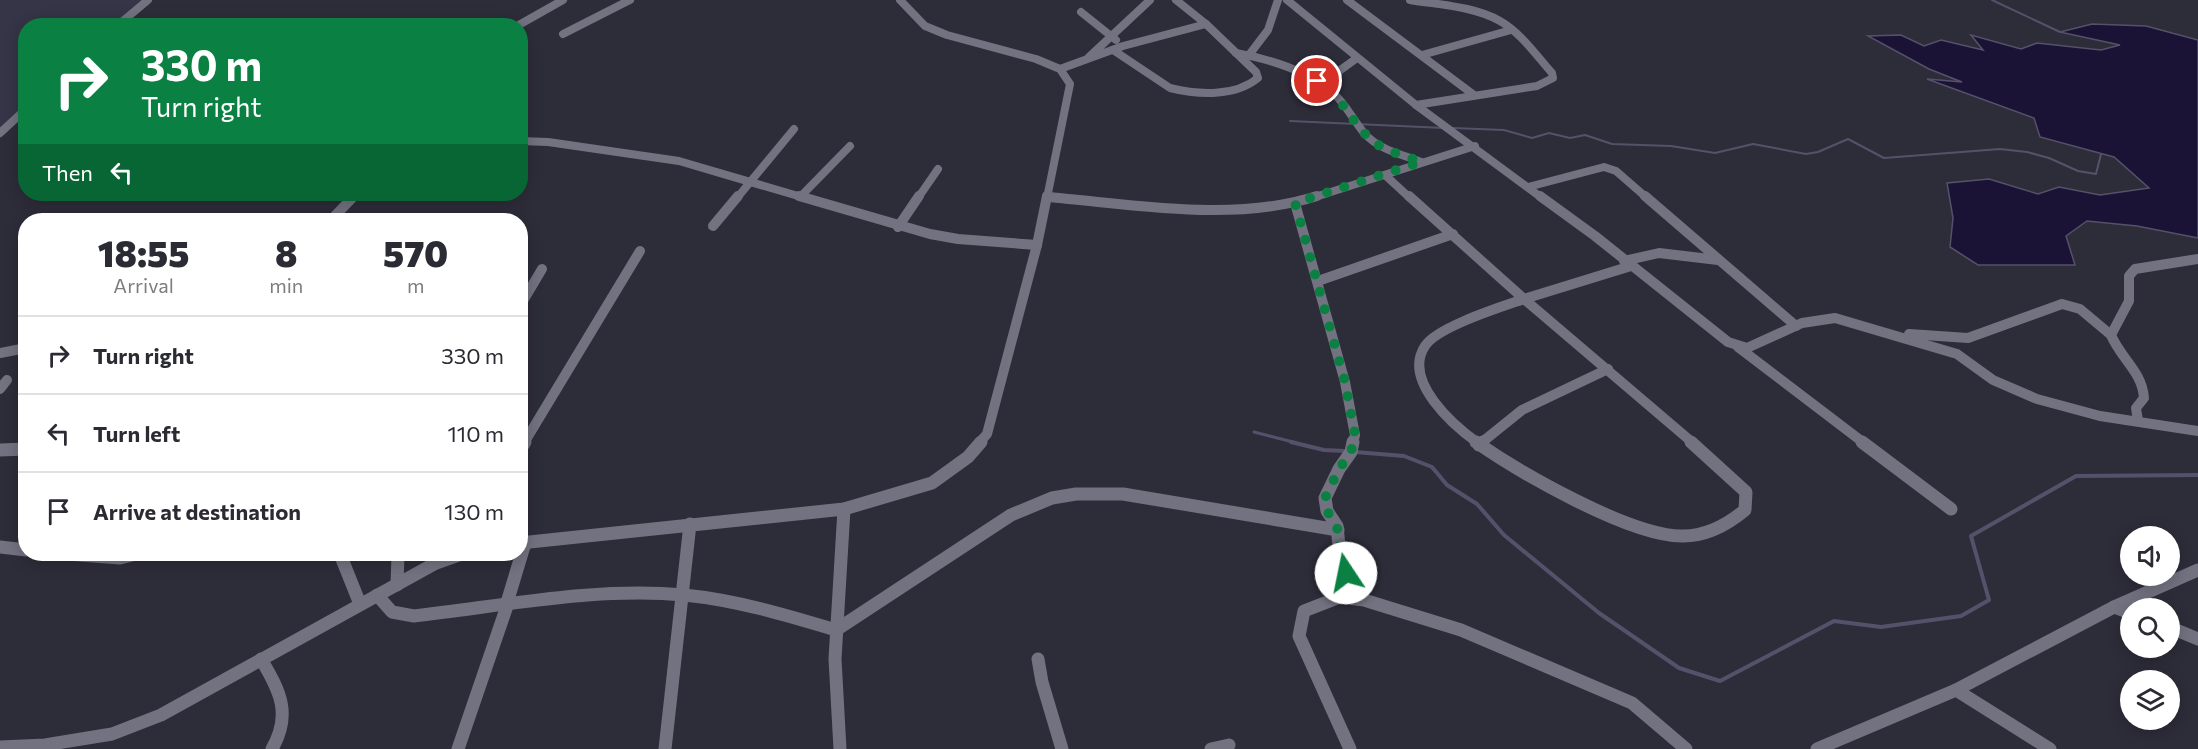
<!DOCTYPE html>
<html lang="en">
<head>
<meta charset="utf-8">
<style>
  body { margin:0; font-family:Commissioner,sans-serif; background:#f7f7f7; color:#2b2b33; height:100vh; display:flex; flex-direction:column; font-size:22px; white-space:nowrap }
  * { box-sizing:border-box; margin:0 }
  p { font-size:20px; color:#7c7c81 }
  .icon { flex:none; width:33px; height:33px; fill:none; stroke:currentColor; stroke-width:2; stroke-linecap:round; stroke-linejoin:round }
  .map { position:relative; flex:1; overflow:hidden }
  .panel { position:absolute; left:18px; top:213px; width:510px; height:348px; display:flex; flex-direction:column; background:#fff; border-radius:24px; box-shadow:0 3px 15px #0003 }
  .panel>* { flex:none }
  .guide { position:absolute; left:18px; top:18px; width:510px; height:183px; border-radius:24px; box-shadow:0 3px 15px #0003; background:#0b8043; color:#fff; overflow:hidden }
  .controls { position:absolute; left:2120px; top:526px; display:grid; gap:12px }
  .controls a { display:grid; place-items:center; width:60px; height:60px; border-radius:50%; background:#fff; box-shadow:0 3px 15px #0003; font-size:30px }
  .pin { position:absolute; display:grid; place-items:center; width:51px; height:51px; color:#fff; margin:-26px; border:3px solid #fff; border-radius:50%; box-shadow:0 2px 6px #0007 }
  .me { position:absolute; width:66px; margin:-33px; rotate:349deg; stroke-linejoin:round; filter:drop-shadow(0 0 4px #0008) }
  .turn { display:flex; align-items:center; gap:21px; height:126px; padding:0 24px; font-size:27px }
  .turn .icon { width:78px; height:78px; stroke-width:2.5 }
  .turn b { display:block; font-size:42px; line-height:51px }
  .then { display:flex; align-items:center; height:57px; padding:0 24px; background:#0003; gap:12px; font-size:22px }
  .eta { display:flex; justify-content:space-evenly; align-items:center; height:102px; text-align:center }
  .eta b { font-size:36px; font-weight:800; line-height:42px }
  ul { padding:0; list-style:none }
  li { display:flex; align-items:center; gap:18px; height:78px; padding:0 24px; border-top:2px solid #e1e1e2 }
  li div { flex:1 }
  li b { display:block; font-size:22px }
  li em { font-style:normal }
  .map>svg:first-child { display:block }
  .built { fill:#363547 }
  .water { fill:#1a1335; stroke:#56516b; stroke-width:1.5 }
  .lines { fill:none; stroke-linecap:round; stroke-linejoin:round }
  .stream-far2 { stroke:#56516b; stroke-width:2 }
  .stream-far1 { stroke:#56516b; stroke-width:3 }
  .stream { stroke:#56516b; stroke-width:4 }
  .minor-far2 { stroke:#737281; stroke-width:8 }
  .minor-far1 { stroke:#737281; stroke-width:10 }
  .minor { stroke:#737281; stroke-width:13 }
  .route { stroke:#0b8043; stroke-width:10; stroke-dasharray:0 18 }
</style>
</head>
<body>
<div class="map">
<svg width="2198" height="749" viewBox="0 0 2198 749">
  <rect width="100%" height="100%" fill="#2d2c39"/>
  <path class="built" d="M0,0H146L119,25L26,26L25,114L0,138Z"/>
  <path class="water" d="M2092,24L2146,26L2198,40V238L2137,226L2087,221L2066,236L2075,265H1978L1950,247L1953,218L1947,183L1989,179L2038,194L2059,187L2100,195L2149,188L2114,157L2040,137L2034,118L1927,79L1962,82L1929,69L1868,36L1901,35L1924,46L1941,40L1983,50L1971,35L2021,49L2037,43L2101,50L2120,45L2060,32Z"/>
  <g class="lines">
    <g class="stream-far2">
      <path d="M1992,0L2060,32"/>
      <path d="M1290,121L1444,128"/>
      <path d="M1453,128L1504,130L1532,138L1549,133L1570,138L1585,135L1612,144L1671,146L1715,153L1753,144L1806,154L1818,152L1848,139L1884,158L2000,149L2027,152L2049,158L2078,171L2096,174L2101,154"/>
    </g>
    <path class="stream-far1" d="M1254,432L1297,443"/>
    <g class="stream">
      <path d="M1291,442L1324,450L1345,451"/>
      <path d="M1355,452L1404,456L1432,467L1447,485L1477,504L1504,535L1599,613L1679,668L1720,681L1834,621L1881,627L1961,616L1989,600L1971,536L2076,476L2198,475"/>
    </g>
    <g class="minor-far2">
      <path d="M900,0L925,26L947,35L1036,59L1060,69L1070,84L1047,198"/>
      <path d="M1287,0L1416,105L1542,198"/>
      <path d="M1347,0L1474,95"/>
      <path d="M1410,0C1439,5 1474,6 1500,21C1521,33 1536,55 1552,73L1553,78L1537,86L1416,105"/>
      <path d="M1081,12L1116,40"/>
      <path d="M117,26L148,0"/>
      <path d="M517,26L563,0"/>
      <path d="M563,34L630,0"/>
      <path d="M1113,50L1170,88C1198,95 1235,97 1258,78L1256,72L1206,24L1176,0"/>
      <path d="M1236,53C1269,59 1308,71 1333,93C1346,104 1353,120 1364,133C1379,150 1401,154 1421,162"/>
      <path d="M1249,55L1268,30L1278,0"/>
      <path d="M1422,55L1511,30"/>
      <path d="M1089,57L1150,0"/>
      <path d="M1060,69L1123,46L1206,24"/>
      <path d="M1333,92L1339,71L1357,58"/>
      <path d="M0,133L26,109"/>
      <path d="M520,141L548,142L679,161L805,198"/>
      <path d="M1385,175L1410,198"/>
      <path d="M1528,187L1604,167L1616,171L1647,198"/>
      <path d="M801,196L850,146"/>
      <path d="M1047,197L1054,198"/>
      <path d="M353,198L356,194"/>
      <path d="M737,198L794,129"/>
      <path d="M918,198L938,169"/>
      <path d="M1312,198L1475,146"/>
    </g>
    <g class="minor-far1">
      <path d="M799,196L930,234L958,239L1037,245"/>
      <path d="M1409,196L1524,299"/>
      <path d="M1540,196L1595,236L1728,342L1747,348L1802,323L1835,318L1957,354L1993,380L2037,399L2100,416L2198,431"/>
      <path d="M1645,196L1796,326"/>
      <path d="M1047,197C1133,204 1233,223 1317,196"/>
      <path d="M1295,203L1345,382L1355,435L1353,443"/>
      <path d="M331,220L354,196"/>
      <path d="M713,226L738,196"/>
      <path d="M898,227L919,196"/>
      <path d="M1624,261L1659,253L1718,260"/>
      <path d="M1318,281L1453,234"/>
      <path d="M1524,299L1693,443"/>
      <path d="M1524,299L1631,266"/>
      <path d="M520,306L542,269"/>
      <path d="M1909,334L1968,338L2062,304L2080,309L2111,335"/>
      <path d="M1738,347L1864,443"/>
      <path d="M0,353L26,348"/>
      <path d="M0,389L7,380"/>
      <path d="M2138,421L2136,408L2144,398C2142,371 2121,359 2111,335L2129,301V276L2135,269L2198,259"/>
      <path d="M524,443L640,251"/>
      <path d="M979,443L987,434L1037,245L1047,196"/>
      <path d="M1478,443C1454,426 1402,381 1425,346C1437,327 1501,307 1524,299"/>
      <path d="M1481,443L1522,410L1608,369"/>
    </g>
    <g class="minor">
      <path d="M1476,442C1519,472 1631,537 1683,536C1707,536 1727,525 1745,510L1746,492L1691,442"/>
      <path d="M1862,442L1951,509"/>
      <path d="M1479,445L1483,442"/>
      <path d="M0,450L26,449"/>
      <path d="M520,450L525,442"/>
      <path d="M520,543L844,509L932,483L968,457L981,442"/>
      <path d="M0,547L26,550"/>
      <path d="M67,554L120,558L136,554"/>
      <path d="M340,554L360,604"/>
      <path d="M397,585L398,554"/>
      <path d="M377,595L392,612L414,616C503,606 594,587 684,595C736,600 786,615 836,630L1011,515L1052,498L1076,494H1123L1338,530"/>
      <path d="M1351,598L1340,556L1337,526L1327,511L1325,498L1339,469L1351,452L1353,442"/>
      <path d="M506,606L525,543"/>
      <path d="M2114,607L2130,613"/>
      <path d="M2169,627L2198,639"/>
      <path d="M261,659C280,691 292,714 272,749"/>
      <path d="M1038,659L1042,682L1062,749"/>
      <path d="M1956,690L2050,749"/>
      <path d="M0,747L45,745L112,734L161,715L434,564L462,554"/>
      <path d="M458,749L507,606"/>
      <path d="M665,749L690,524"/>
      <path d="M840,749L835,659L844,509"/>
      <path d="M1211,749L1229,745"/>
      <path d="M1350,749L1299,636L1304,611L1340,597L1364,600L1461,630L1632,703L1686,749"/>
      <path d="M1817,749L1956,690L2114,607L2198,570"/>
    </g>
  </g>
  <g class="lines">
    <path class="route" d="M1317,81C1345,98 1350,123 1374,142C1387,152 1406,156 1421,162L1295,203L1345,382L1355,435L1351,452L1339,469L1325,498L1327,511L1337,526L1340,556L1346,573"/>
  </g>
</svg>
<div class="controls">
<a><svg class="icon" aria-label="sound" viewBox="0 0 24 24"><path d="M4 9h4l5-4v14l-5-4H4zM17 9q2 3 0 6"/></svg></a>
<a><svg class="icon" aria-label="search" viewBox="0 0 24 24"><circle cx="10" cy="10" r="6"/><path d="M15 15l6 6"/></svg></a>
<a><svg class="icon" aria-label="layers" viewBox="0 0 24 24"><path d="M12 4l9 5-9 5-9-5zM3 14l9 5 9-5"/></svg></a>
</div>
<div class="pin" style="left:1317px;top:81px;background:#d93025"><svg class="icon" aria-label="arrive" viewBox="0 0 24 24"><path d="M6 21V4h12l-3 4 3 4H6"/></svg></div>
<svg class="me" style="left:1346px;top:573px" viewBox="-20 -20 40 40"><circle r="19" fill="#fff"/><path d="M0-13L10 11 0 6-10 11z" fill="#0b8043"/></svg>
<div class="guide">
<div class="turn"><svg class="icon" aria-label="right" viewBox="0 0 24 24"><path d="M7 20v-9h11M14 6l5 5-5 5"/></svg><div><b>330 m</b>Turn right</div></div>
<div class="then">Then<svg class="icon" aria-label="left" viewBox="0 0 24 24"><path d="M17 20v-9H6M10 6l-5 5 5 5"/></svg></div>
</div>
<section class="panel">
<div class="eta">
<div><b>18:55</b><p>Arrival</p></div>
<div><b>8</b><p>min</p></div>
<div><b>570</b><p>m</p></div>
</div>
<ul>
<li><svg class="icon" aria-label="right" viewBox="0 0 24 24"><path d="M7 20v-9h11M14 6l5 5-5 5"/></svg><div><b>Turn right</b></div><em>330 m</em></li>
<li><svg class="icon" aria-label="left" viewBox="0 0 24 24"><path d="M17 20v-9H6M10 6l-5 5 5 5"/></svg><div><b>Turn left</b></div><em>110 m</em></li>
<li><svg class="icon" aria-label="arrive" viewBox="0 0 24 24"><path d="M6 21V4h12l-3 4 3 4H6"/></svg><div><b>Arrive at destination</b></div><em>130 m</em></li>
</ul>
</section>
</div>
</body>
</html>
